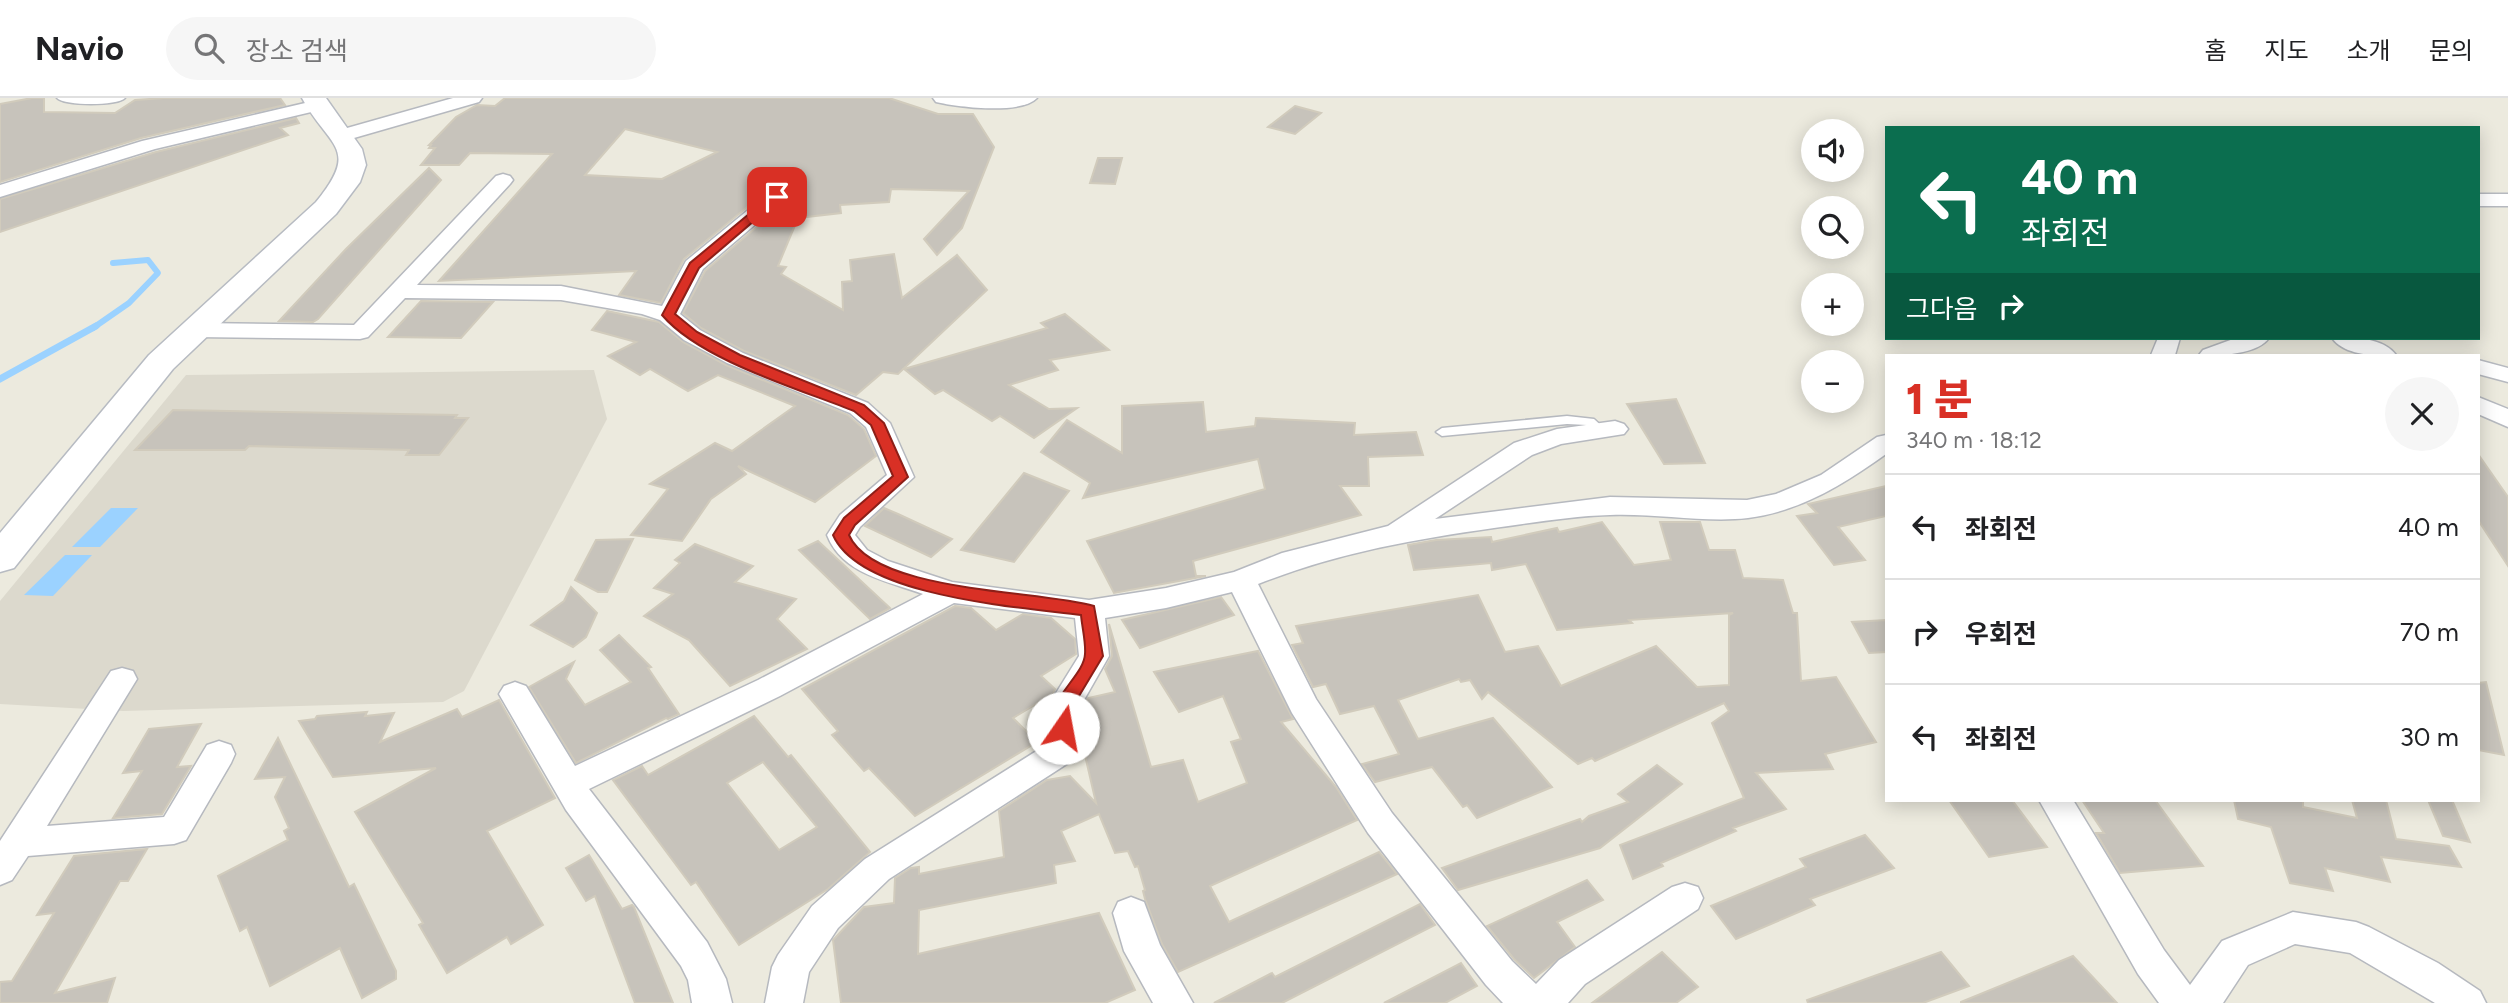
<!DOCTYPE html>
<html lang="ko">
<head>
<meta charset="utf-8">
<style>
  body { margin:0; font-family:Figtree,"Noto Sans KR",sans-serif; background:#f6f6f6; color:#202124; height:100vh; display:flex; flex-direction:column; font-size:26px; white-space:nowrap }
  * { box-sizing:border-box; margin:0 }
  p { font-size:23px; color:#757577 }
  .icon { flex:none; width:38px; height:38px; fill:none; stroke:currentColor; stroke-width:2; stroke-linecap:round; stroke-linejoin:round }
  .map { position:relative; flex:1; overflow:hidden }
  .panel { position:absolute; left:1885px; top:256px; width:595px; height:448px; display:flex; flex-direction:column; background:#fff; border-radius:0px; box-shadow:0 4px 18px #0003 }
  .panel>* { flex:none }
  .hud { position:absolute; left:1885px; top:28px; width:595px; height:214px; border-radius:0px; box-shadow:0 4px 18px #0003; background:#0b6e4f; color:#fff; overflow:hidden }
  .buttons { position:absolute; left:1801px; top:21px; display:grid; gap:14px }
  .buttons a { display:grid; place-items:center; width:63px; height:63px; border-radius:50%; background:#fff; box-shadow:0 4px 18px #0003; font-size:35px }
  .pin { position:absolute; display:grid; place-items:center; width:60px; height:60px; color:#fff; margin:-30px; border-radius:14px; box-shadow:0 4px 10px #0006 }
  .me { position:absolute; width:77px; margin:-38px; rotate:12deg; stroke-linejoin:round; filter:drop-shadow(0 0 5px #0008) }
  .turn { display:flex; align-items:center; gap:24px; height:147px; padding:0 21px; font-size:32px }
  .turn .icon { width:91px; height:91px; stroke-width:2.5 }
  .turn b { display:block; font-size:49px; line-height:60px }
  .then { display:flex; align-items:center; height:66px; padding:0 21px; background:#0003; gap:14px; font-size:26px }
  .round { display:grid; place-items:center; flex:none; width:74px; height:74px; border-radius:37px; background:#f6f6f6 }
  .summary { display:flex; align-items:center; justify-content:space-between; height:119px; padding:0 21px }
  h1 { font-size:42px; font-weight:800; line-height:52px; color:#d93025 }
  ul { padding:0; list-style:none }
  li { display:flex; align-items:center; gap:21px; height:105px; padding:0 21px; border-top:2px solid #e0e0e0 }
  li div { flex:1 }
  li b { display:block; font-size:26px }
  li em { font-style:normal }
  header { display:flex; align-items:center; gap:42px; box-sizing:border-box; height:98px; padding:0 35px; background:#fff; border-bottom:2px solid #e0e0e0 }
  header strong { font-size:33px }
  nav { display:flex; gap:38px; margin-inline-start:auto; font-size:24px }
  .search { width:490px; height:63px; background:#f6f6f6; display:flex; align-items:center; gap:18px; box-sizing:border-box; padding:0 24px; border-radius:38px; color:#757577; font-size:26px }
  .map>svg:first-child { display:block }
  .education { fill:#dcd9cd }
  .water { fill:#9bd2ff }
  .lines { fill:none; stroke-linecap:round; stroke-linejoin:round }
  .stream-far1 { stroke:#9bd2ff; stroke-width:6 }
  .stream { stroke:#9bd2ff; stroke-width:7 }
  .building { fill:#c7c3bb; stroke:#d1cbbc; stroke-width:2; fill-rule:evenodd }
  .lane-casing { stroke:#b6b9bf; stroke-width:3 }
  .street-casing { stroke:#b6b9bf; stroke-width:3 }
  .secondary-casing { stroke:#b7bbc2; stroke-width:3 }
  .lane { fill:#fff; fill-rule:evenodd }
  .street { fill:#fff; fill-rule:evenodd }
  .secondary { fill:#fff; fill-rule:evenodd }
  .route { fill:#d93025; stroke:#8d1f18; stroke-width:2 }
</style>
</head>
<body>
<header>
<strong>Navio</strong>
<div class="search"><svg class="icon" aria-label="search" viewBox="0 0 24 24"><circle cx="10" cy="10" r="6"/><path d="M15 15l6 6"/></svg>장소 검색</div>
<nav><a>홈</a><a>지도</a><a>소개</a><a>문의</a></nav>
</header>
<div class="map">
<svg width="2508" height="905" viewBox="0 0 2508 905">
  <rect width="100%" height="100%" fill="#eceade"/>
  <path class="education" d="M594,272L607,321L464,593L443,604L123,613L0,606V503L186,277Z"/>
  <g class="water">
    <path d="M111,410H138L100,449H72Z"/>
    <path d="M65,457H92L53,498L24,497Z"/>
  </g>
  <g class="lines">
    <path class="stream-far1" d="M93,230L129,205L158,175L148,162L113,165"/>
    <path class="stream" d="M0,281L96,228"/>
  </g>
  <g class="building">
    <path d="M32,0H44V14L115,15L135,2L164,0H280L285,7L141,40L0,84V6Z"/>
    <path d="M505,0H889L938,16H973L994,49L962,130L937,157L924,141L969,93L891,91L889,104L840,107L841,115L798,120L778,168L786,169L781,176L843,212L842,184L852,183L850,162L894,156L902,200L957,157L987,192L898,276L883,274L856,297L744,253L701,230L683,215L705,173L786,104L790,98L784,91L768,92L684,161L661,205L619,197L636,173L439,183L552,56L470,55L459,67H421L435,50H429L431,47H429L456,19L477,7L495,8ZM625,31L717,54L662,81L585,77Z"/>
    <path d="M1295,8L1321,15L1295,36L1268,29Z"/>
    <path d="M296,20L299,25L280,30L288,37L0,134V101L156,54Z"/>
    <path d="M1098,60H1122L1115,86L1090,85Z"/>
    <path d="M429,70L441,82L318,221L313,224L279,223L346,151Z"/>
    <path d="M421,203L493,204L461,240L388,239Z"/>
    <path d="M607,213L659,224L683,244L726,267L848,317L864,331L876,358L815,404L738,368L746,376L711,401L682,443L631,437L668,391L650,386L715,345L732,353L795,308L718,277L688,293L650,271L640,277L608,258L636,244L592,232Z"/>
    <path d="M1065,216L1109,252L1050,262L1058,272L1009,287L1049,311L1077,310L1034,340L1000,318L992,323L943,292L935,296L904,271L1047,230L1041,225Z"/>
    <path d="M1676,301L1705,365L1664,366L1627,306Z"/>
    <path d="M1203,304L1206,334L1255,328L1256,320L1355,325L1354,337L1416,334L1423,357L1368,359L1369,388H1340L1361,417L1193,463L1196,478H1206L1114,495L1087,443L1265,391L1258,361L1083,400L1090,385L1041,354L1067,322L1122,355V308Z"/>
    <path d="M173,312L457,317L455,320H468L439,357H406L409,352L249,348L245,352H135Z"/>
    <path d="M2478,356L2508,399V468L2478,422Z"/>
    <path d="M1024,375L1069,393L1014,464L961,452Z"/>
    <path d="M1886,388V418L1838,429L1865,462L1834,467L1797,418L1817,415L1808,406Z"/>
    <path d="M884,410L898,416L952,441L931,459L865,428Z"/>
    <path d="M1602,424L1634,467L1671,462L1660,424H1700L1709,452H1735L1743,480L1783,482L1793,515H1797L1801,583L1836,579L1876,644L1825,656L1833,671L1756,675L1786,711L1733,730L1736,733L1661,765L1663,768L1633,781L1620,747L1744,700L1712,625L1729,613L1724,605L1595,663L1592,660L1578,666L1488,594L1482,601L1470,582L1461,584L1459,581L1398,602L1418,641L1493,620L1552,689L1477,720L1467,707L1463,709L1432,669L1375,684L1362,666L1399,656L1374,608L1340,616L1326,586L1313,589L1292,547L1303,545L1296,528L1478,497L1505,554L1538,548L1561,588L1656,548L1697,589L1729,587V517L1733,515L1629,522L1632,525L1557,532L1526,466L1492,472L1491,465L1414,472L1408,447L1436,442L1491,439L1492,444L1557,430L1559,434Z"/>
    <path d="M633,441L607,494H598L575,482L596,442Z"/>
    <path d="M818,443L890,510L870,521L799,452Z"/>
    <path d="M695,446L753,468L735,484L796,501L777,521L807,551L730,588L689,542L644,518L673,496L654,490L680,465L675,462Z"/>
    <path d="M571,489L597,515L586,539L573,549L531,527L564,503Z"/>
    <path d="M1221,499L1234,517L1140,550L1122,522Z"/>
    <path d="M955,508L971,510L996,532L1023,516L1051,520L1075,541L1076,556L1041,578L1055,591L1053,596L1013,620L1037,644L915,718L869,670L864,673L832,637L838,633L802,591Z"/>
    <path d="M1886,522V554L1869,555L1852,524Z"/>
    <path d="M1109,526L1151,669L1183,662L1198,704L1247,685L1231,644L1241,641L1223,598L1179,614L1154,574L1258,553L1293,621L1281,624L1336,689L1357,722L1210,788L1229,824L1379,754L1397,776L1178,874L1162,846L1145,801L1143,793L1145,792L1138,768L1135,769L1128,753L1115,755L1099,716L1061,733L1075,763L1054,767L1056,785L919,812L918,856L1099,815L1135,892L1105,905H841L833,842L864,809L894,805L895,780L911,770L919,769V776L1004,759L999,713L1047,682L1070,678L1096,705L1081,640V636L1085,635L1083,610L1088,600L1115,594L1105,571L1112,558Z"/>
    <path d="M619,537L651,569L648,570L679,616L668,621L666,620L576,665L529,589L574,564L566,581L585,607L631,584L600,552Z"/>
    <path d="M2486,584L2504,657L2478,652V585Z"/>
    <path d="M499,602L555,700L487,733L543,827L511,846L507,839L447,875L419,827L423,825L355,714L436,670L333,679L299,623L315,621L317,618L367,614L365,618L394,615L380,644L457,611L462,619Z"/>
    <path d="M754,618L788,659L791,657L870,754L828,791L739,847L696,784L691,787L613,682L642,668L648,677ZM763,664L817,729L779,752L727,685Z"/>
    <path d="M201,626L177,669L191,668L162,716L113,720L142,673L123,675L149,631Z"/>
    <path d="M278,640L349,789L354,786L396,873V881L362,900L340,850L270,888L247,829L240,833L218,778L288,742L284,733L289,730L275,699L285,679L255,681Z"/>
    <path d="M1657,667L1682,686L1600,750L1458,792L1442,770L1580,721L1582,724L1589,718L1628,704L1618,696Z"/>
    <path d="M1949,702H2012L2047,749L1989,759Z"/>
    <path d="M2082,702H2155L2203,768L2120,775L2096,735H2104Z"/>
    <path d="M2234,702H2303V709L2357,720L2352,702H2386L2396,741L2449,748L2461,769L2381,759L2390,784L2325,770L2333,793L2290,785L2271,729L2238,721Z"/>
    <path d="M2428,702H2452L2470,744L2443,738Z"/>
    <path d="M1865,737L1894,770L1810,801L1815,807L1736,841L1711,808L1806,769L1800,761Z"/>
    <path d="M147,751L128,783H120L55,895L115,880L107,905H0V884L12,883L54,815L37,817L74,758Z"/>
    <path d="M589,757L622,811L632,807L634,809L673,905H635L595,798L586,803L566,770Z"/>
    <path d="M1587,782L1603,802L1557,824L1575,849L1534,880L1514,861L1487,828Z"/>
    <path d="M1420,806L1435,827L1282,905H1214L1272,875L1275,879Z"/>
    <path d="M1662,854L1698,889L1676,905H1592Z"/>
    <path d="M1941,854L1969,888L1923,905H1808L1807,902Z"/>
    <path d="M2073,858L2117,905H1961V904Z"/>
    <path d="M1461,865L1477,888L1445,905H1384Z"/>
  </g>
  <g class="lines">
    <g class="lane-casing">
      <path id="lane" d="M1567,318L1594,321L1607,333L1601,337L1587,327L1567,326L1442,338L1436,334L1442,330Z"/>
    </g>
    <g class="street-casing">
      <g id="street">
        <path d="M57,0H125C117,8 65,8 57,0Z"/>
        <path d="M453,0H482L479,4L347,42H333L331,38L333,34Z"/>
        <path d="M933,0H1037C1021,17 957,9 936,4Z"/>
        <path d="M318,2L324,3L327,7L324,11L155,51L0,99V87L142,43Z"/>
        <path d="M503,76L510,78L513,82L510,86L417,187L561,188L662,208L686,163L770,94H784L787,98L784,102L703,171L680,216L700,232L743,255L868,305L890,325L914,379L860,429L855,437L867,452L888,463L952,484L1089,502L1166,490L1234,474L1282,455L1388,428L1514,345L1557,331L1615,323L1624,326L1628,331L1624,336L1561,346L1532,357L1435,421L1610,399L1747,402L1776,396L1821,377L1877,339L1886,337V356C1844,386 1801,413 1748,420C1706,425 1653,415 1610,417C1571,418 1532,425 1494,430C1410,442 1337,455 1258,486L1316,601L1392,715L1512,863L1536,886L1559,862L1672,789L1685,785L1698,789L1703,800L1698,811L1585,886L1568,905H1503L1486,887L1368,735L1292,615L1232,494L1166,510L1105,520L1109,558L1080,609L1078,653L1073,662L889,781L838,830L809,874L803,905H765L772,869L778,857L812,808L865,761L1046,647L1048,608L1079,558L1075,520L954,505L780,598L589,691L707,844L726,881L732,905H692L688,882L681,868L566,712L499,596L504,588L515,584L526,588L575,668L758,582L923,496C887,483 842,476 827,437L840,417L887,377L866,329L850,315L727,265L684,242L660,222L642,216L561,202L405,200L368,239L360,241L196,239L188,237L184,232L188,227L196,225L354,227L496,78Z"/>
        <rect x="2478" y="96" width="30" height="12"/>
        <path d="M2158,240H2180L2175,257H2151Z"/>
        <path d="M2236,240H2269C2257,257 2218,258 2199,257L2203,252Z"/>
        <path d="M2332,240C2352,239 2383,239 2396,257C2376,258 2345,258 2332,240Z"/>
        <path d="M2478,262L2508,270V284L2478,276Z"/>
        <path d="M2478,299L2508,311V329L2478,316Z"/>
        <path d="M122,570L133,573L137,581L47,728L164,719L207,647L219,643L231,647L235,656L231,665L186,742L174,746L28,758L12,782L0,787V743L111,573Z"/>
        <path d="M2039,702H2073L2164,852L2190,887L2222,843L2293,814L2356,824L2369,829L2438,865L2480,893L2486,905H2435L2350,855L2295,846L2248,867L2223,905H2159L2138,876Z"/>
        <path d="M1131,799L1144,804L1160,847L1193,905H1153L1124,853L1113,815L1118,804Z"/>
      </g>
    </g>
    <g class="secondary-casing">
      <path id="secondary" d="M302,0H326L362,51L366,67L360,84L336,116L173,271L14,470L0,474V435L149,257L316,104C361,49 329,50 302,0Z"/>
    </g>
    <use href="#lane" class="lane"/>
    <use href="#street" class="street"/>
    <use href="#secondary" class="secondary"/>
  </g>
  <path class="route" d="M773,96L782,99L699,170L675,216L697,234L740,257L864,307L884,325L908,379L855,427L849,437C874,495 1040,492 1094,508L1103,558L1073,608L1070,635H1057C1040,604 1084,580 1085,556C1086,544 1082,529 1081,517C1020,509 860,499 833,437L844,420L893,378L871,327L854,313C799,291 700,262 662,217L690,165Z"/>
</svg>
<div class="buttons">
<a><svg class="icon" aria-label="sound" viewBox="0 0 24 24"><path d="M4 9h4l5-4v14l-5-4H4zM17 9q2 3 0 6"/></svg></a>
<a><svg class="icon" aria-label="search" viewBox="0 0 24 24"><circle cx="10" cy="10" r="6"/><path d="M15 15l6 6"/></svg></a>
<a>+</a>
<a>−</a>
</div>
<div class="pin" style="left:777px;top:99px;background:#d93025"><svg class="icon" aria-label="arrive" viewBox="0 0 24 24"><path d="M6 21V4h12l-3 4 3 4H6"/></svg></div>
<svg class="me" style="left:1063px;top:630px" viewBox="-20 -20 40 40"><circle r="19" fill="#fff"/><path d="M0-13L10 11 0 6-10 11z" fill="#d93025"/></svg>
<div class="hud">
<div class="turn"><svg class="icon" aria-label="left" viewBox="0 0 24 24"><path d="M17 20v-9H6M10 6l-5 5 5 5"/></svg><div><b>40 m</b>좌회전</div></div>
<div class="then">그다음<svg class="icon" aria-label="right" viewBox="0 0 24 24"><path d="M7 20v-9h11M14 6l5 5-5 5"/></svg></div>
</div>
<section class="panel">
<div class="summary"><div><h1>1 분</h1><p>340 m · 18:12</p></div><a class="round"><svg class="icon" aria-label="close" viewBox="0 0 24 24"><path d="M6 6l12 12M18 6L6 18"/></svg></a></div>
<ul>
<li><svg class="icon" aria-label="left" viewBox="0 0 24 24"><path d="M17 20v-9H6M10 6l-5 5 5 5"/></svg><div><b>좌회전</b></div><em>40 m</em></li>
<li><svg class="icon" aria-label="right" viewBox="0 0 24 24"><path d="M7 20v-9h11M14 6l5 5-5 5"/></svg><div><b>우회전</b></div><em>70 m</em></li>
<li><svg class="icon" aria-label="left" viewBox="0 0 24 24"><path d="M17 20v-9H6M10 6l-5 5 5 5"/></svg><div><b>좌회전</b></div><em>30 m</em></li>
</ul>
</section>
</div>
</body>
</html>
